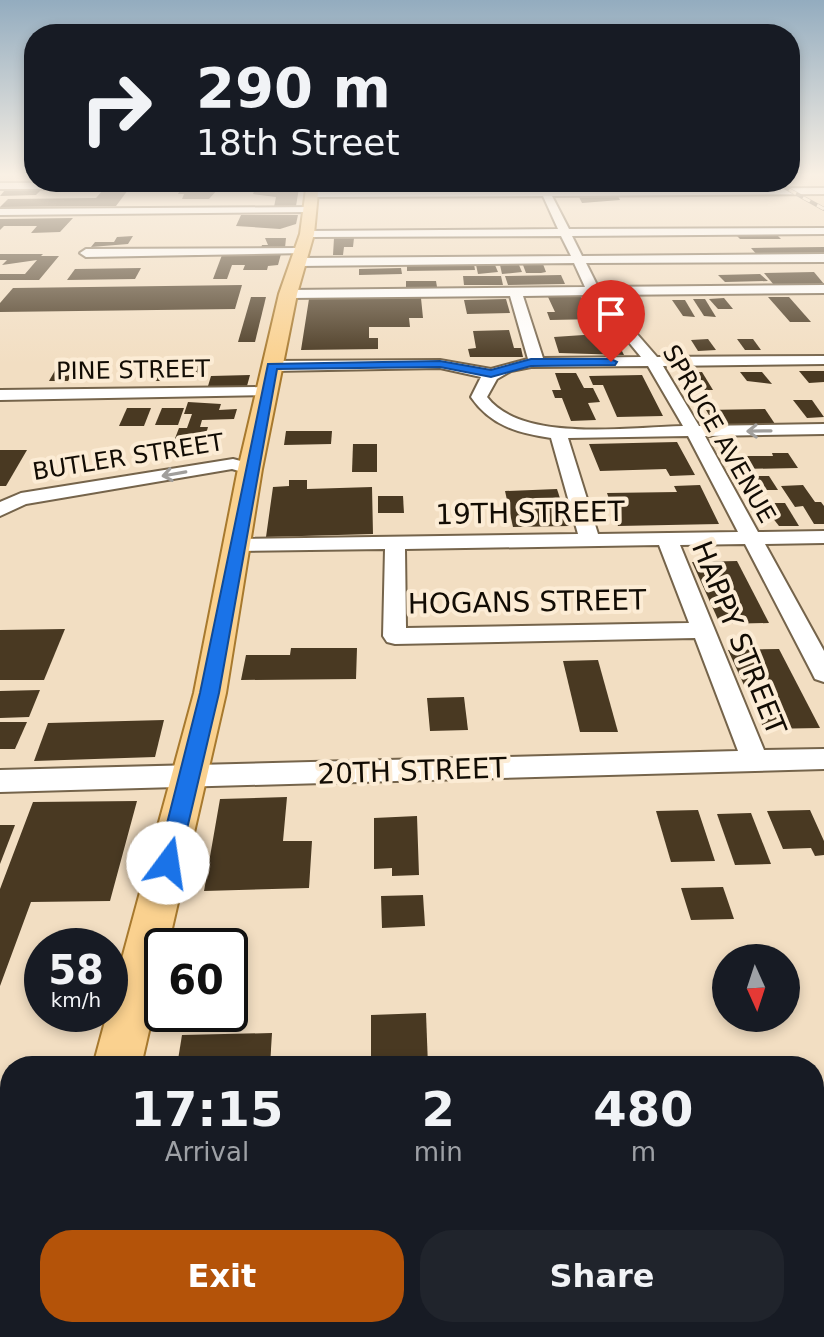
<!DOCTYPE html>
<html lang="en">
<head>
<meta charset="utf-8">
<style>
  body { margin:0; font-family:"DejaVu Sans",sans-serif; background:#20242c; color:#f1f3f6; height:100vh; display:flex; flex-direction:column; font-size:30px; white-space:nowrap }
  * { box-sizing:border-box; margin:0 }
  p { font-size:26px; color:#9ea1a6 }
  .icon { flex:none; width:44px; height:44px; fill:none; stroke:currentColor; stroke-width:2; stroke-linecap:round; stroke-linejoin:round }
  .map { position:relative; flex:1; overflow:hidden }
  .sheet { position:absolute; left:0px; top:1056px; width:824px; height:282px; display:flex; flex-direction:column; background:#171b24; border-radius:32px 32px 0 0; box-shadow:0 4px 12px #0003 }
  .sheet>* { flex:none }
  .hud { position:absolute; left:24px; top:24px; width:776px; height:168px; border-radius:32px; box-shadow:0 4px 12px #0003; background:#171b24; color:#f1f3f6; overflow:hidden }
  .needle { width:52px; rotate:177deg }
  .controls { position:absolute; left:712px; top:944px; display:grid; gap:16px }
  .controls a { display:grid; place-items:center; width:88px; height:88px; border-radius:50%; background:#171b24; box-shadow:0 4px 12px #0003; font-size:40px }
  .speed { position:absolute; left:24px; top:928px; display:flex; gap:16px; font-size:40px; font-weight:700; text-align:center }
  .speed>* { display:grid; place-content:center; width:104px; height:104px; border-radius:50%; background:#171b24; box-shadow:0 4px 12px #0003; line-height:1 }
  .speed small { font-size:20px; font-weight:400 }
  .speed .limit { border:4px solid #111; border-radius:12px; background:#fff; color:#111 }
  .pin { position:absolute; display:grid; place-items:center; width:68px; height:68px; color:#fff; margin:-82px -34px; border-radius:50% 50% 50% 0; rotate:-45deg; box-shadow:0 0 8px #0007 }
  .pin .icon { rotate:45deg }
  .me { position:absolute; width:88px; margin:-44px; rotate:14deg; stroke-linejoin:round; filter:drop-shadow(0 0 6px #0008) }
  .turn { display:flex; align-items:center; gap:28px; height:168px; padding:0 40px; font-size:36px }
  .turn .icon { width:104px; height:104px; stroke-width:2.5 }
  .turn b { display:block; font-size:56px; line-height:68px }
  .eta { display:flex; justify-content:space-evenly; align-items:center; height:136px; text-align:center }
  .eta b { font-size:48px; font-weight:700; line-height:56px }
  .button { display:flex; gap:16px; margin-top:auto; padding:16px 40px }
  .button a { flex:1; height:92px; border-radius:32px; background:#b45309; color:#fff; font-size:32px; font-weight:700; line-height:92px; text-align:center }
  .button a+a { background:#20242c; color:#f1f3f6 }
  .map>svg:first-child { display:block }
  .building { fill:#493922 }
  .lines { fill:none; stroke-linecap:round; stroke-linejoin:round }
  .minor-casing { stroke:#75644b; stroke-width:4 }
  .major-casing { stroke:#a7792e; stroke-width:4 }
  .minor { fill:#fff; fill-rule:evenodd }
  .major { fill:#fad18f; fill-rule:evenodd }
  .rail-casing { stroke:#6e6252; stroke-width:4 }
  .rail { stroke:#fcecd5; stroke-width:3; stroke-dasharray:8; stroke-linecap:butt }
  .oneway { stroke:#a09e9b }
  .route { fill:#1a73e8; stroke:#114b97; stroke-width:2 }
  .labels { text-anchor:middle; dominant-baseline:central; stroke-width:8; stroke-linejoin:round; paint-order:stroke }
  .far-street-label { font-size:24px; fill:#120c04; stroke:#fcecd5 }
  .street-label { font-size:28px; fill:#120c04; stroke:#fcecd5 }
</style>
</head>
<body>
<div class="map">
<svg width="824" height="1337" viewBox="0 0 824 1337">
  <rect width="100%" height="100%" fill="#f2dec2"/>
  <g class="building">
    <path d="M256,187L299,188L296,206L274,207L276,197L253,194Z"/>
    <path d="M181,188H219L209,199H182L184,194H178Z"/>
    <path d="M42,189L36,195L0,196L5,190Z"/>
    <path d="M103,190H128L116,206L0,207L8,199L96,198Z"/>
    <path d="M618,196L620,200L582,203L579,197Z"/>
    <path d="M241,215H298L296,224L280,229L236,226Z"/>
    <path d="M73,218L60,232L31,233L37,226H4L0,230V219Z"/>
    <path d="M736,235H777L781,239H740Z"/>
    <path d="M133,236L128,244L91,247L95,242H114L117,237Z"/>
    <path d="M265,238H286L285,248H261L262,245H268Z"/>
    <path d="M334,238H354L353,247H344L343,255H333Z"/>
    <path d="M824,247V255L758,256L751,248Z"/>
    <path d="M0,254H43L41,256H59L39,280H0V274H25L37,260L2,265L7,260H0Z"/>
    <path d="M281,254L278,265L268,266L267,270H243L245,265H232L227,279H213L222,255Z"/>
    <path d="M474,264L475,270L407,271V265Z"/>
    <path d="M543,264L546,272L541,273H526L523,265Z"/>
    <path d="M476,265H495L498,272L478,274Z"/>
    <path d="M500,265H519L522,272L502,274Z"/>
    <path d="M141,268L135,279L67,280L75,269Z"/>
    <path d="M401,268L402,274L359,275V269Z"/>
    <path d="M814,272L824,284L774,285L764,273Z"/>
    <path d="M760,274L768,281L725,282L718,275Z"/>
    <path d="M561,275L565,284L508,285L505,276Z"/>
    <path d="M463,276H501L503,285H464Z"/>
    <path d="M406,281H436L437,287H406Z"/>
    <path d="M242,285L235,309L0,312V303L13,288Z"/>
    <path d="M251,297H266L255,342H238Z"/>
    <path d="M548,297H581L589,312H595L599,319L550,320L547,312H555Z"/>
    <path d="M768,297H789L811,322H790Z"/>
    <path d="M421,298L423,318H409L410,327H369V338H378V349L301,350L309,299Z"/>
    <path d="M724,298L733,309H718L709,299Z"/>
    <path d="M506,299L510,313L467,314L464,300Z"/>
    <path d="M693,299H705L716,317L704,316Z"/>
    <path d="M672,300H685L695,317L683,316Z"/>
    <path d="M509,330L514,348H521L523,357H470L468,349L476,348L473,331Z"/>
    <path d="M613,333L624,355L559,353L554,337Z"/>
    <path d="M708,339L716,350L698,351L691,340Z"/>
    <path d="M737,339H753L761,350H745Z"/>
    <path d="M199,366L196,379L181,380L184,367Z"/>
    <path d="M57,367H76L68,381H49Z"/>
    <path d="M153,369H167L162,381H148Z"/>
    <path d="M799,371H824V382L809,383Z"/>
    <path d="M702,372L713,390H694L684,373Z"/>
    <path d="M740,372H762L772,384L747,381Z"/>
    <path d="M555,373H576L584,388H593L600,402L588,403L596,420L571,421L562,398H555L552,390H561Z"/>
    <path d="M250,375L247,386H208L211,376Z"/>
    <path d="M642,375L663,416L617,417L603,385H593L589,376Z"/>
    <path d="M793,400H812L824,417L807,418Z"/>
    <path d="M188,402L221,404L219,410L237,409L234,419L202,420L200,427H208L204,441H174L179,428H187L192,414H184Z"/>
    <path d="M127,408H151L144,426H119Z"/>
    <path d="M162,408H184L178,425H155Z"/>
    <path d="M765,409L775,424L715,425L706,410Z"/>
    <path d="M286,431H332L331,444L284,445Z"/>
    <path d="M677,442L695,475L670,476L666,469L600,471L589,444Z"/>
    <path d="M353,444H377V472H352Z"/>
    <path d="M0,450H27L6,486H0Z"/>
    <path d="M772,453H788L798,468L742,469L737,460H744L741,456H773Z"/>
    <path d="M745,476H769L778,490H754Z"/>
    <path d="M289,480H307V489L372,487L373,534L266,537L273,487L289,486Z"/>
    <path d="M700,485L719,524L618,526L607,493L677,492L674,486Z"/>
    <path d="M803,485L815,502H821L824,506V524H814L803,506L795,507L781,486Z"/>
    <path d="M557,489L569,526L513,527L505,491Z"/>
    <path d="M378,496H403L404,513H378Z"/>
    <path d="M761,503H785L799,526H779Z"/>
    <path d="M737,561L769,623L720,624L692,562Z"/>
    <path d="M65,629L44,680H0V630Z"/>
    <path d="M291,648H357L356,679L241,680L246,655H290Z"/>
    <path d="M779,649L820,728L764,729L728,650Z"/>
    <path d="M598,660L618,732H580L563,661Z"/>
    <path d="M40,690L29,717L0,718V691Z"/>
    <path d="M464,697L468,730L430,731L427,698Z"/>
    <path d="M164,720L155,757L34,761L48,723Z"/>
    <path d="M0,722H27L15,749H0Z"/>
    <path d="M287,797L283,841H312L309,888L204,891L220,799Z"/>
    <path d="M137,801L110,901L31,902L0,986V889L33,802Z"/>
    <path d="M698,810L715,861L671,862L656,811Z"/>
    <path d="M810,810L824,841V855L815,856L811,848L783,849L767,811Z"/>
    <path d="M751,813L771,864L735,865L717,814Z"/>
    <path d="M417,816L419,875L392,876V868L374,869V818Z"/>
    <path d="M0,825H15L0,864Z"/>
    <path d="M723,887L734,919L691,920L681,888Z"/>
    <path d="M423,895L425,926L382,928L381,896Z"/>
    <path d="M426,1013L428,1066H371V1015Z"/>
    <path d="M272,1033L270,1066H177L182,1035Z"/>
    <path d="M814,1253H824V1337H771V1334L813,1333Z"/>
    <path d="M369,1328H596L597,1337H369Z"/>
  </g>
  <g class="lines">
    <g class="minor-casing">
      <g id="minor">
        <path d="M536,182H546L550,190L824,188V194L552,196L569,229L824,228V234L572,236L582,256L824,254V262L586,263L598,287L824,285V293L603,295L657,357L824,356V364L663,366L699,426L824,424V434L705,436L758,532L824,531V543L765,544L824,651V682L815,679L812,673L745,544L680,545L764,750L824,749V769L0,792V770L738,751L695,638L395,644L387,642L383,636L385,549L238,551L228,545L238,539L578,534L551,438C518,433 491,426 471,397L481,377L440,368L272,371L264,366L272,361L440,360L491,369L528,359L510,296L288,298L282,294L288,290L585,287L574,263L298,266L292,262L298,258L571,256L561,236L307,237L301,234L307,231L558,229L543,196L311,197L306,194L311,191L540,190ZM590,295L641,357L543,358L523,296ZM648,366L683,426C629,427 522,443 487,397L497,379L511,371L531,367ZM688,436L738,532L598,534L568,438ZM659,545L689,623L406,628L405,549Z"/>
        <path d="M0,183L313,182L318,185L313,188L0,189Z"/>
        <path d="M314,207V211L310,212L0,215V209Z"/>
        <path d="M301,248L305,249V253L86,257L80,253L86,249Z"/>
        <path d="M266,387L274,392L272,395L0,400V390Z"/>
        <path d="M233,459L256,465L259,469L250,474L232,469L26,504L0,516V502L21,493Z"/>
        <rect x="814" y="1152" width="10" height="38"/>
      </g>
    </g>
    <g class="major-casing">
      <g id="major">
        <path d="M307,182H319L314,234L297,294L262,469L226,693L168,946H162V974L141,1066H93L107,1014H110V1003L194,693L238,469L279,294L300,234Z"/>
        <path d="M24,1328H82L80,1337H22Z"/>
      </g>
    </g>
    <use href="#minor" class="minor"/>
    <use href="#major" class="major"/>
    <g class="rail-casing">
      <path id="rail" d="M775,182L824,209"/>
    </g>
    <use href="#rail" class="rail"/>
  </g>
  <defs><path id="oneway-shaft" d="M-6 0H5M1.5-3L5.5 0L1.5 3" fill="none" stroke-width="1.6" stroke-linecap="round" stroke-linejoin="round" transform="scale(2)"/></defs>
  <g class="oneway">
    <use href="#oneway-shaft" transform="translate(759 431) rotate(179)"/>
    <use href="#oneway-shaft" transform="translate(174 474) rotate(170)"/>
  </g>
  <linearGradient id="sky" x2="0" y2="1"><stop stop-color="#93acbf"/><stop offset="0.48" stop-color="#f9f0e4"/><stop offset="1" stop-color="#f9f0e4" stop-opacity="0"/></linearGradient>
  <rect width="824" height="364" fill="url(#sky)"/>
  <path class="route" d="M611,359L617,362L615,365L531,366L491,377L440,367L277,369L219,693L179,863L176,870L168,872L160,870L157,863L200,693L268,364L440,361L491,370L531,359Z"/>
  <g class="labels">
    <g class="far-street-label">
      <text transform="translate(133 370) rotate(-1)">PINE STREET</text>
      <text transform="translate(719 434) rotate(60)">SPRUCE AVENUE</text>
      <text transform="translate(128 457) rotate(-9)">BUTLER STREET</text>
    </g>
    <g class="street-label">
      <text transform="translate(530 513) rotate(-1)">19TH STREET</text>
      <text transform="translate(527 602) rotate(-1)">HOGANS STREET</text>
      <text transform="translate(739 638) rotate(68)">HAPPY STREET</text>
      <text transform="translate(412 771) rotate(-2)">20TH STREET</text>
    </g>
  </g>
</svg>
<div class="controls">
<a><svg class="needle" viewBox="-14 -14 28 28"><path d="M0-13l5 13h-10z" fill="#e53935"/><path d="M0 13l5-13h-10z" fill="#9ea1a6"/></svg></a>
</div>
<div class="speed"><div>58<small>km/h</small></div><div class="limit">60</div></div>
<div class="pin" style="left:611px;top:362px;background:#d93025"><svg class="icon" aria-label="arrive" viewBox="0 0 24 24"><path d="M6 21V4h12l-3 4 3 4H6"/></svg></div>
<svg class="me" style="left:168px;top:863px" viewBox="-20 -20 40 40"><circle r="19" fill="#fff"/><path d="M0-13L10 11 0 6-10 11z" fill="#1a73e8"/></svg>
<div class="hud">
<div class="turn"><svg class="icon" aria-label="right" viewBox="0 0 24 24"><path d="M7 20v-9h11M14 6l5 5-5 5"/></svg><div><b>290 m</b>18th Street</div></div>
</div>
<section class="sheet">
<div class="eta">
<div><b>17:15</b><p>Arrival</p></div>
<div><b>2</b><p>min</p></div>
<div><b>480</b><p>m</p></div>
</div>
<div class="button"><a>Exit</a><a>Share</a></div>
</section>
</div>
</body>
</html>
